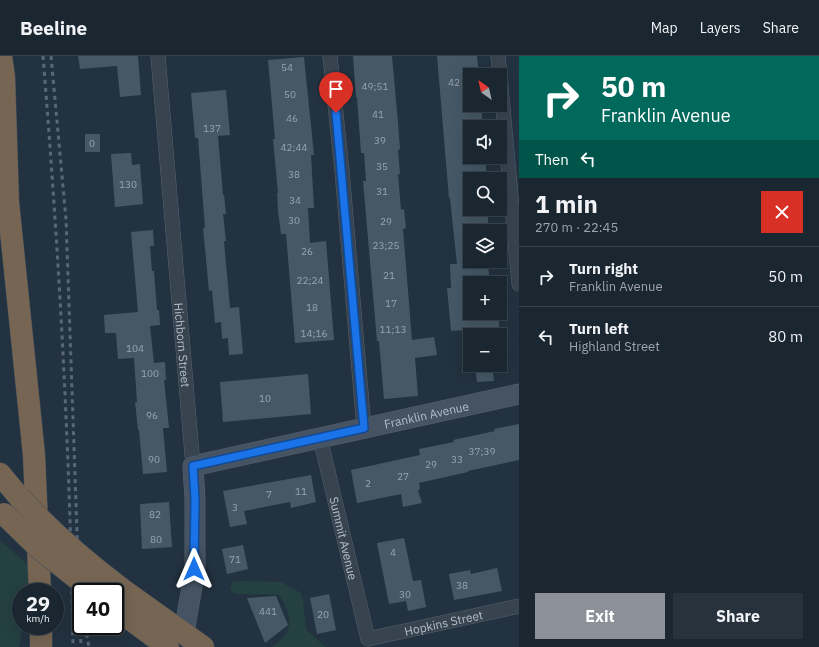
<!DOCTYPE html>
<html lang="en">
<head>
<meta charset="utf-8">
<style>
  body { margin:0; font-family:"IBM Plex Sans",sans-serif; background:#27323c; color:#f1f3f6; height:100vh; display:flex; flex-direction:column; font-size:15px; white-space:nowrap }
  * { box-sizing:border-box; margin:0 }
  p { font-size:13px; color:#9fa5ab }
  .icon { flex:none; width:22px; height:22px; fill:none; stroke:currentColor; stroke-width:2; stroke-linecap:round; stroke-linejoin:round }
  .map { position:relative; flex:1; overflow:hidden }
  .side { display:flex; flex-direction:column; background:#1a2630; width:300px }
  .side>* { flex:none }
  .hud { background:#00695c; color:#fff; overflow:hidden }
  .needle { width:26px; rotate:326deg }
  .fabs { position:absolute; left:463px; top:12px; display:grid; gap:8px }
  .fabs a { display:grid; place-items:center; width:44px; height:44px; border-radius:0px; background:#1a2630; box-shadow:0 4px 16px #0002,0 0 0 1px #38434c; font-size:20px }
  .speed { position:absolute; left:12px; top:527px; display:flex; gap:8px; font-size:20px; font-weight:700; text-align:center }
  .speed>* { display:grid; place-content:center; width:52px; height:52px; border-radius:50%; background:#1a2630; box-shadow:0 4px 16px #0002,0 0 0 1px #38434c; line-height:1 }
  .speed small { font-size:10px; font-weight:400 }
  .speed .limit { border:2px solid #111; border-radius:6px; background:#fff; color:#111 }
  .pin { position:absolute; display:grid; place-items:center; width:34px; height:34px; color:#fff; margin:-41px -17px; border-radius:50% 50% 50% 0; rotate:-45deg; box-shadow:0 0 4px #0007 }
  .pin .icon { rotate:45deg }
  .me { position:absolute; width:44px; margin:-22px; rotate:0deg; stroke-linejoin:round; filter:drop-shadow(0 0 3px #0008) }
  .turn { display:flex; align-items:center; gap:14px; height:84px; padding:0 16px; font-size:18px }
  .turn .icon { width:52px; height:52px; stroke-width:2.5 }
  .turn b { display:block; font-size:28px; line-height:34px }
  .then { display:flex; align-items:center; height:38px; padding:0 16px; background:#0003; gap:8px; font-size:15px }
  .round { display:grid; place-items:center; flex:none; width:42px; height:42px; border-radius:0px; background:#27323c }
  .head { display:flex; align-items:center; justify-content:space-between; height:68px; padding:0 16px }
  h1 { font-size:24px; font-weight:700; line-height:30px }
  .button { display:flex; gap:8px; margin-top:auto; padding:8px 16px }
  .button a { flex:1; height:46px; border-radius:0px; background:#8c9099; color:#fff; font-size:16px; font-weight:700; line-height:46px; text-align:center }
  .button a+a { background:#27323c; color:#f1f3f6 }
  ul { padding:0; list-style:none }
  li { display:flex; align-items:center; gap:12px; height:60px; padding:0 16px; border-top:1px solid #38434c }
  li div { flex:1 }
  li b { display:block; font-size:15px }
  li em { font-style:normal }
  header { display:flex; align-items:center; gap:24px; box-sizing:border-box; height:56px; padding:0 20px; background:#1a2630; border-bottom:1px solid #38434c }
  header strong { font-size:19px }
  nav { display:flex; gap:22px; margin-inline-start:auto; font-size:14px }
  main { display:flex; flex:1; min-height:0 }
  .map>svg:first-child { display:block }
  .green { fill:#254041 }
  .building { fill:#465866 }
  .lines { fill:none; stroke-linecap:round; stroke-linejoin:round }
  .street-casing { stroke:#55616d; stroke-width:15 }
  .secondary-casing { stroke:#55616d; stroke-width:21 }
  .highway-casing { stroke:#424e5a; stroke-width:23 }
  .street { stroke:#374450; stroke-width:14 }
  .secondary { stroke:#455363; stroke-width:20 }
  .highway { stroke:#766553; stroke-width:22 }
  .rail { stroke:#596877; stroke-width:3; stroke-dasharray:4 4; stroke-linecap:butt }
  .highway-bridge-casing { stroke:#424e5a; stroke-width:23; stroke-linecap:butt }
  .highway-bridge { stroke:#766553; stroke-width:22 }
  .route-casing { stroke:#114b97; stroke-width:10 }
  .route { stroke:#1a73e8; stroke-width:7 }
  .labels { text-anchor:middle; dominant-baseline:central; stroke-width:3.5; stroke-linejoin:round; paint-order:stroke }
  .number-label { font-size:10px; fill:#98a4b1 }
  .street-label { font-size:12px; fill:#b3beca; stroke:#1c2935 }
</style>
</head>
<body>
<header>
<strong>Beeline</strong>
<nav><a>Map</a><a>Layers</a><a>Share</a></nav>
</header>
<main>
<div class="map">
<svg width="519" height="591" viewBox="0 0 519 591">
  <rect width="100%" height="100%" fill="#233240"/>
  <g class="green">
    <path d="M0,484L32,513L28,536H21V570H23L19,591H0Z"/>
    <path d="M241,525L281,526L301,537L303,544L306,573L323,589L327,591H272C276,587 283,583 286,578C293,565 287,550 279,539C264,537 249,540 234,537L230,532L232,526Z"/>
  </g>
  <g class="building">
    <path d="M78,0H138L141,39L120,41L117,10L80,13Z"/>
    <path d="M353,0H392L398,67L400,93L398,94L400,118H398L401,154L404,153L406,172L403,173L412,284L434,281L437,299L415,302L418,340L384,343L379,285H377L365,148L363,125H366L364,97H361L357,41H356Z"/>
    <path d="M437,0H477L479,19H470V49H481L483,71H470V101H485L487,123H470V153H487L489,175H470V206L488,205L489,220L470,222V257H498L500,279H483V273L451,275L447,232H451L450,208H457L450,142H449Z"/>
    <path d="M304,1L314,99H311L314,152H308L310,187L326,185L334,284L295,287L286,178H281L278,155L277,137H278L273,83H275L268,4Z"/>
    <path d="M226,34L230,79L218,80L223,139H224L226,158H223L226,185H224L230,252L239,251L243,298L229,299L228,282L222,283L221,266L215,267L212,234L209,235L203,172H205L198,82H195L191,37Z"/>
    <rect x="85" y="78" width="15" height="18"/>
    <path d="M131,97L132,109L140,108L143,148L115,151L111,98Z"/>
    <path d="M153,174L154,190H150L152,215H154L157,254H159L160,269L150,270L154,307L165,306L166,324H164L169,372H163L167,416L143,418L139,374H138L135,346H137L134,302L118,303L116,277H105L104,259L138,256L131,176Z"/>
    <path d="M475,309H492L494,325L477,326Z"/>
    <path d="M308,318L311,358L223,366L220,326Z"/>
    <path d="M519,368V404L468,415V416L419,427L420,433L418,434L422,447L403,451L401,438L357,447L351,414L420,399L419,393L454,386L453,384L495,375L494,373Z"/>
    <path d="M311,419L316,446L291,452L290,446L244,455L247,468L230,471L223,435Z"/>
    <path d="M169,446L172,491L142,493L140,448Z"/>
    <path d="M404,482L413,525L421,524L426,551L408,555L406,545L389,548L377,487Z"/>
    <path d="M243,489L248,513L227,518L222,493Z"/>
    <path d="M497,512L502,535L454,544L449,518L470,514L471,518Z"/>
    <path d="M329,538L336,574L317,578L310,542Z"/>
    <path d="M276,540L288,569L265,587L247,542Z"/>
  </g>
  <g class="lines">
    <g class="street-casing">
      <g id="street">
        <path id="s1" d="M158,0L193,410"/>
        <path d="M330,0L342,115L364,372"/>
        <path d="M498,0L500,19"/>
        <path d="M500,20L519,228"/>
        <path id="s2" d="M320,382L368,583L519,550"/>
      </g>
    </g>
    <g class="secondary-casing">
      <g id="secondary">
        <path id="s3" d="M184,577L195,513V443L193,410L519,338"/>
      </g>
    </g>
    <g class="highway-casing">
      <g id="highway">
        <path d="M1,0L4,21L8,146L34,399L40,536"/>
        <path d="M0,418L20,442"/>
        <path d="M123,534L203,591"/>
        <path d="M115,552L168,591"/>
        <path d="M41,591V570"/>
      </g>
    </g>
    <use href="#street" class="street"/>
    <use href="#secondary" class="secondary"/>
    <use href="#highway" class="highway"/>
    <g class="rail">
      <path d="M43,0C59,197 70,394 73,591"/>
      <path d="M51,0L66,163L81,591"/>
      <path d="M85,570L89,591"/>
    </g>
    <g class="highway-bridge-casing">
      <g id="highway-bridge">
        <path d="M20,442C51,476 86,506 123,534"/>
        <path d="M4,458L40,493L94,536"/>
      </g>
    </g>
    <use href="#highway-bridge" class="highway-bridge"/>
  </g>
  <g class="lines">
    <g class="route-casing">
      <path id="route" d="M194,513L195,443L193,410L364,372L336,57"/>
    </g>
    <use href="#route" class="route"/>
  </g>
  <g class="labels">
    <g class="number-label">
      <text x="287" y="11">54</text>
      <text x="454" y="26">42</text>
      <text x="375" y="30">49;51</text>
      <text x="290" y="38">50</text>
      <text x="378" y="58">41</text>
      <text x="292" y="62">46</text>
      <text x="212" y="72">137</text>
      <text x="380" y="84">39</text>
      <text x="92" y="87">0</text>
      <text x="294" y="91">42;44</text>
      <text x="382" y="110">35</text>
      <text x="294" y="118">38</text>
      <text x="128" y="128">130</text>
      <text x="382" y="135">31</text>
      <text x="295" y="144">34</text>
      <text x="294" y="164">30</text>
      <text x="386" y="165">29</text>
      <text x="386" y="189">23;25</text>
      <text x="307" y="195">26</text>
      <text x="389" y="219">21</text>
      <text x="310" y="224">22;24</text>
      <text x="391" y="247">17</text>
      <text x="312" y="251">18</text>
      <text x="393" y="273">11;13</text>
      <text x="314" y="277">14;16</text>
      <text x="135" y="292">104</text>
      <text x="150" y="317">100</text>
      <text x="265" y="342">10</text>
      <text x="152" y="359">96</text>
      <text x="482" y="395">37;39</text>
      <text x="154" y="403">90</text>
      <text x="457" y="403">33</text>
      <text x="431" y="408">29</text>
      <text x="403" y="420">27</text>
      <text x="368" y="427">2</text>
      <text x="301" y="435">11</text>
      <text x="269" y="438">7</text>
      <text x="235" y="451">3</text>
      <text x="155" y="458">82</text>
      <text x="156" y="483">80</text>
      <text x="393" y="496">4</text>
      <text x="235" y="503">71</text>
      <text x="462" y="529">38</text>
      <text x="405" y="538">30</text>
      <text x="268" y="555">441</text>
      <text x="323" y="558">20</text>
    </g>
    <g class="street-label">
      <text stroke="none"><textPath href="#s1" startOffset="290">Hichborn Street</textPath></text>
      <text stroke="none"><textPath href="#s3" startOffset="407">Franklin Avenue</textPath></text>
      <text stroke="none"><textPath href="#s2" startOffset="103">Summit Avenue</textPath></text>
      <text stroke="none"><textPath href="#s2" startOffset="284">Hopkins Street</textPath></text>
    </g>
  </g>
</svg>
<div class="fabs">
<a><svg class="needle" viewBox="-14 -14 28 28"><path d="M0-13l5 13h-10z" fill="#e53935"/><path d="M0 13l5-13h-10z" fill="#9fa5ab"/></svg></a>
<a><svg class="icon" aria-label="sound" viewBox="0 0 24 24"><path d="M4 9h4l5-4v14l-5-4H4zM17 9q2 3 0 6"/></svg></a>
<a><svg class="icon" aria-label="search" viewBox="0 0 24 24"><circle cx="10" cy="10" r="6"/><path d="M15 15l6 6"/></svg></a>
<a><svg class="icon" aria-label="layers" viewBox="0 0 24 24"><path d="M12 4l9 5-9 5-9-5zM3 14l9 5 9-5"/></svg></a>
<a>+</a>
<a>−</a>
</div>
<div class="speed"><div>29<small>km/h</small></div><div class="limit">40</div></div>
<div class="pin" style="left:336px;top:57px;background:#d93025"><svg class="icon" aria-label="arrive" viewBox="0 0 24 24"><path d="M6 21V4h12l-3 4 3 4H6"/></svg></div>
<svg class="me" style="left:194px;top:513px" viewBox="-20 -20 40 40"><path d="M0-17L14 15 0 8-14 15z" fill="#1a73e8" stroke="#fff" stroke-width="4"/></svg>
</div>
<section class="side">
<div class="hud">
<div class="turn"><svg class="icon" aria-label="right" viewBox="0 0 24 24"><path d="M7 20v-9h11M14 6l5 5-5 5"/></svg><div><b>50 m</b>Franklin Avenue</div></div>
<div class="then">Then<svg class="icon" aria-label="left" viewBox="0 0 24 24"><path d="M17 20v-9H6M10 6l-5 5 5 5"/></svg></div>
</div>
<div class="head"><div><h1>1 min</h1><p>270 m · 22:45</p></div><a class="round" style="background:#d93025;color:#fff"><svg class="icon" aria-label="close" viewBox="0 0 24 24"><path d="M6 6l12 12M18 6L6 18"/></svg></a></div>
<ul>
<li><svg class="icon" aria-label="right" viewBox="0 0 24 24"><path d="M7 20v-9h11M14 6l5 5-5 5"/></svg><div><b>Turn right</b><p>Franklin Avenue</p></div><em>50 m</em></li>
<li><svg class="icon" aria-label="left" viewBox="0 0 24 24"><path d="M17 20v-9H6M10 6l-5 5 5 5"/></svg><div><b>Turn left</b><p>Highland Street</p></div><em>80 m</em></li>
</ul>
<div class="button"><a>Exit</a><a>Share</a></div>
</section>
</main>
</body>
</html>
